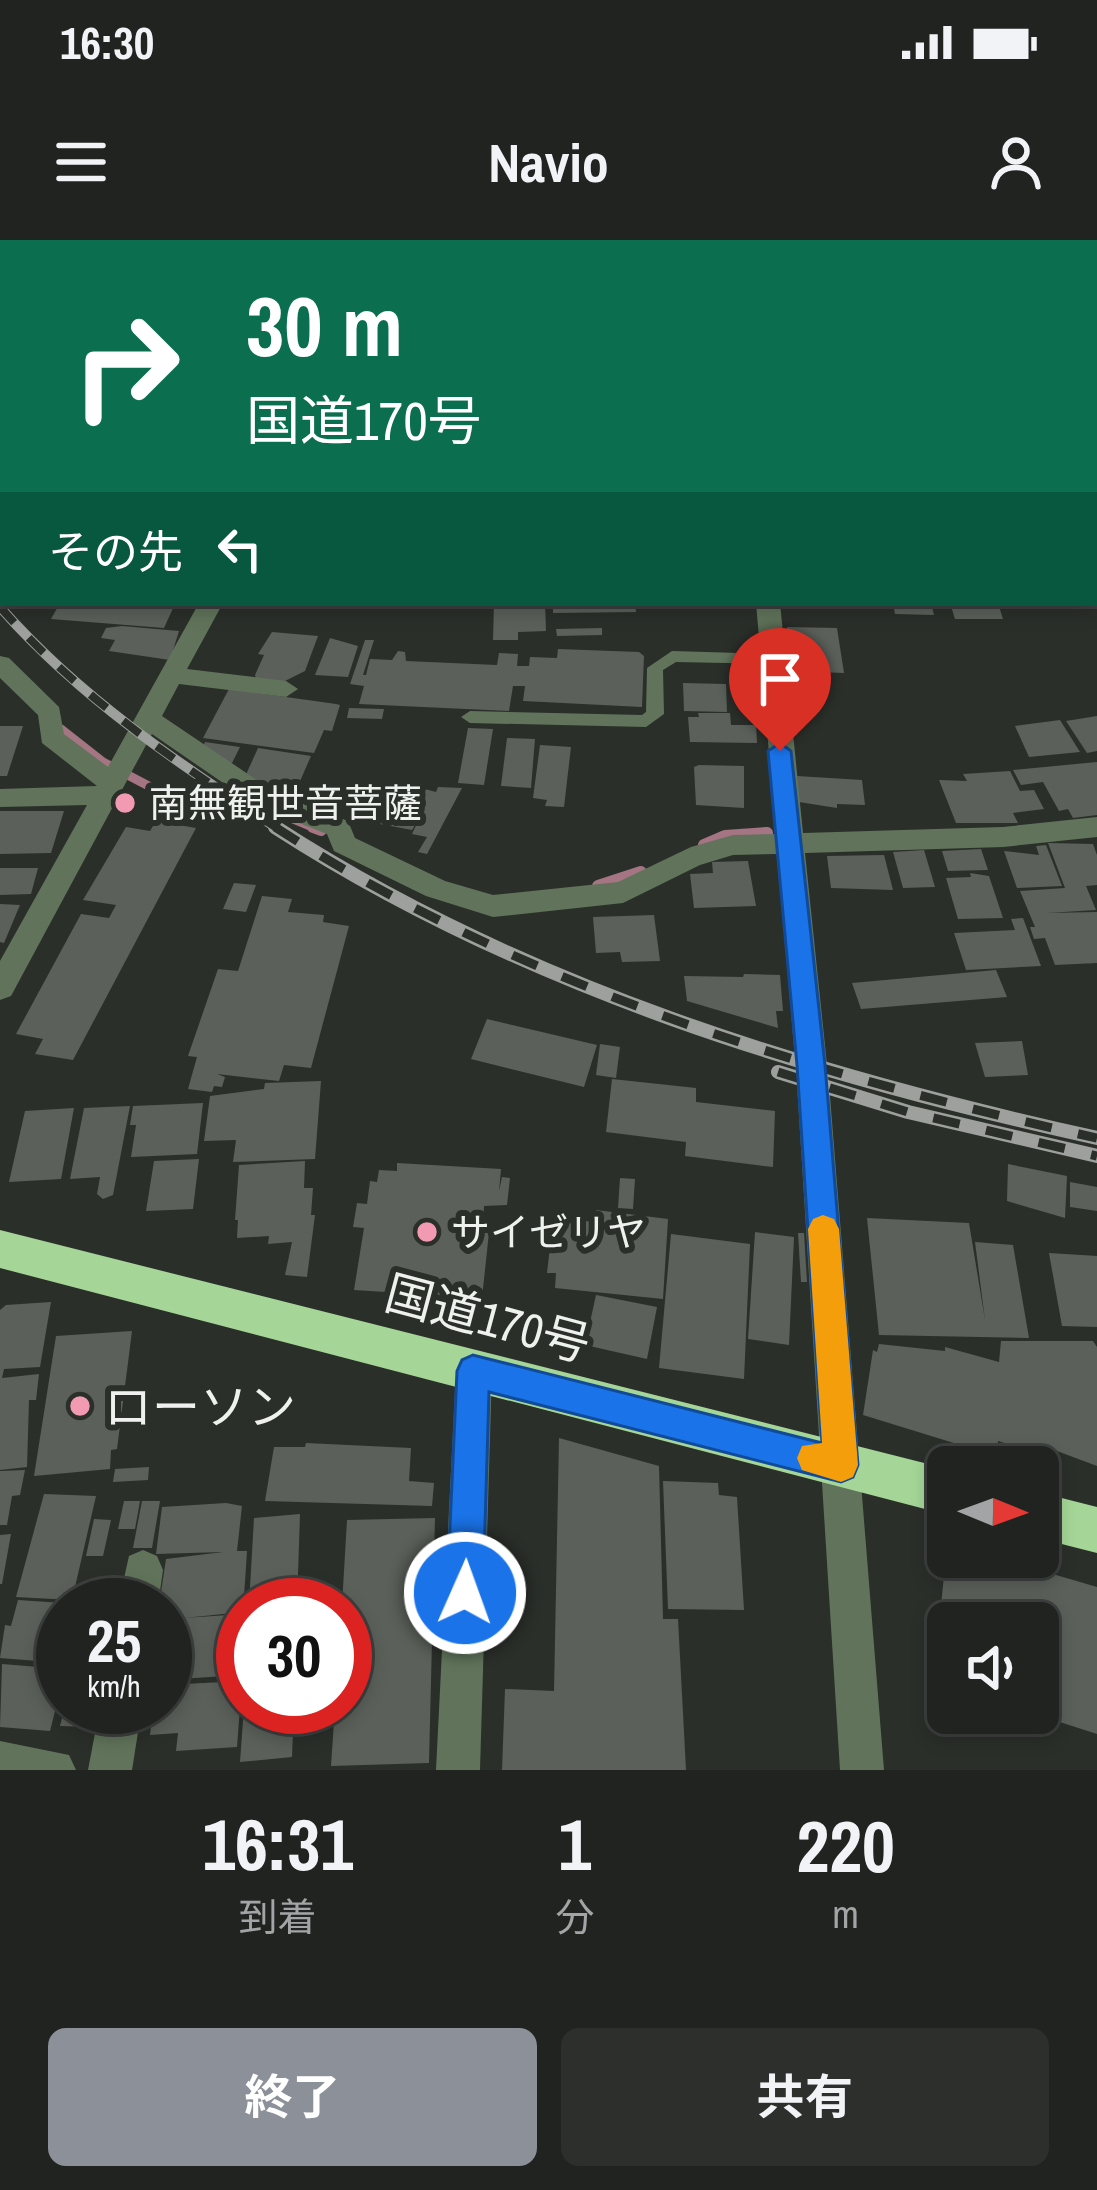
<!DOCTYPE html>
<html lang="ja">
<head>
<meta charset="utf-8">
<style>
  body { margin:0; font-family:"Archivo Narrow","Noto Sans JP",sans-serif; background:#2d2f2d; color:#f1f3f6; height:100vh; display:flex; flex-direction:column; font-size:45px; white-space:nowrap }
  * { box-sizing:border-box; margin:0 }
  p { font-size:39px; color:#a2a4a5 }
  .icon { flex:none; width:66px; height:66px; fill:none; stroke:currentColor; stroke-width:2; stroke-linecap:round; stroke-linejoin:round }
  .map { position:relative; height:1530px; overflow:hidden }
  .panel { display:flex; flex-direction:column; background:#202320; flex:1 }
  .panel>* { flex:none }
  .guide { position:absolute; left:0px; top:0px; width:1098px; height:366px; box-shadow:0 6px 18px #0003,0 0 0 3px #3d403e; background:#0b6e4f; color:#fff; overflow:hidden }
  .needle { width:78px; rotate:91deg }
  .controls { position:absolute; left:927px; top:1206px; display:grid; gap:24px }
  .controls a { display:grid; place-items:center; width:132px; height:132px; border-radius:18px; background:#202320; box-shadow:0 6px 18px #0003,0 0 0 3px #3d403e; font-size:60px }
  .speed { position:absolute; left:36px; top:1338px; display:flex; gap:24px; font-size:60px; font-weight:700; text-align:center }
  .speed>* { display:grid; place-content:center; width:156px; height:156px; border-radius:50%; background:#202320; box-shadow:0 6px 18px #0003,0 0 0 3px #3d403e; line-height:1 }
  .speed small { font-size:30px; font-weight:400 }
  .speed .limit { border:18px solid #d22; background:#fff; color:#111 }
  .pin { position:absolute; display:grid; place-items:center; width:102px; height:102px; color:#fff; margin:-123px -51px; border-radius:50% 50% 50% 0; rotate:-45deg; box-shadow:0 0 12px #0007 }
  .pin .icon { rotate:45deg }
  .me { position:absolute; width:132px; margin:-66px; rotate:2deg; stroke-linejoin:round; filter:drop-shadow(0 0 9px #0008) }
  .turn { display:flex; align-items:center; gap:42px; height:252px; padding:0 48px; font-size:54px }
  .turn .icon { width:156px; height:156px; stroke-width:2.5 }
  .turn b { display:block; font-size:84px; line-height:102px }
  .then { display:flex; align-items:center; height:114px; padding:0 48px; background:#0003; gap:24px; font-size:45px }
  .eta { display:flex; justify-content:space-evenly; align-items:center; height:204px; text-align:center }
  .eta b { font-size:72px; font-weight:700; line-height:84px }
  .button { display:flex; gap:24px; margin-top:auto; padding:24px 48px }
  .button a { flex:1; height:138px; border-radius:18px; background:#8c9099; color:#fff; font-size:48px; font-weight:700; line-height:138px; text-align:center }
  .button a+a { background:#2d2f2d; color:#f1f3f6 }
  .status { display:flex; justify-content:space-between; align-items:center; height:84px; padding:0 60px; background:#202320; direction:ltr }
  .status svg { height:33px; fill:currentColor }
  header { display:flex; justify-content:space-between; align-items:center; height:156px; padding:0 48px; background:#202320; font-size:54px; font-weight:700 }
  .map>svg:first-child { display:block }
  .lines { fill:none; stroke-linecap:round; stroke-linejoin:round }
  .stream-far1 { stroke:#a67583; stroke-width:9 }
  .stream { stroke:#a67583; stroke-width:12 }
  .building { fill:#5b605a }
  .lane { fill:#61745b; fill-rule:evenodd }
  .street { fill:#61745b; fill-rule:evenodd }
  .secondary { fill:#7d9c74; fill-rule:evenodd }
  .highway { fill:#a5d697; fill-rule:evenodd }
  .rail-far1-casing { stroke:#9da09c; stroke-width:10 }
  .rail-casing { stroke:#9da09c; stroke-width:14 }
  .rail-far1 { stroke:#2b2f2a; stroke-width:8; stroke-dasharray:21; stroke-linecap:butt }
  .rail { stroke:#2b2f2a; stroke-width:9; stroke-dasharray:27; stroke-linecap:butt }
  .route { fill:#1a73e8; stroke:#114b97; stroke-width:3 }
  .slow { fill:#f59e0b }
  .poi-dot { fill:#f19ab1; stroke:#2b2f2a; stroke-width:4.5 }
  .labels { text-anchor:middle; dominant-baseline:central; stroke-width:12; stroke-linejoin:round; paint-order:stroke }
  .poi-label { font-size:39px; fill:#eef1ed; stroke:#2b2f2a; text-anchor:start }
  .near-street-label { font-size:48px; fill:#eef1ed; stroke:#2b2f2a }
  .near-poi-label { font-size:48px; fill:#eef1ed; stroke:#2b2f2a; text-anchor:start }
</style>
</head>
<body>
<div class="status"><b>16:30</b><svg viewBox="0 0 49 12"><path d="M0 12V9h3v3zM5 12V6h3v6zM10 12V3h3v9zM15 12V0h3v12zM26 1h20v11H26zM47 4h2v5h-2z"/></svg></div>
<header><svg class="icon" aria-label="menu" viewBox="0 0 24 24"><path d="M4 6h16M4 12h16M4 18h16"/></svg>Navio<svg class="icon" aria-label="person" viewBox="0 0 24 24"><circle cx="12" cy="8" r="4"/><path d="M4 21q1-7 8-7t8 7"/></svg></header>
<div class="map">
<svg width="1097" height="1530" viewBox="0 0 1097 1530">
  <rect width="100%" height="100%" fill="#2b2f2a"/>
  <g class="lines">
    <g class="stream-far1">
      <path d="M61,489L103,522L183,564"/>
      <path d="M274,571L320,590"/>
    </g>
    <g class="stream">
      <path d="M313,587L321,590"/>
      <path d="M704,605L725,596L767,593"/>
      <path d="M598,646L641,632"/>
    </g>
  </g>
  <g class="building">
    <path d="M60,363H131L174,366L164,388L51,379Z"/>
    <path d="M494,363H545L546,391L518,392V400H493Z"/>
    <path d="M553,363H635L636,372L553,373Z"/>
    <path d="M893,363H931L934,375L895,374Z"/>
    <path d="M950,363H998L1003,379H955Z"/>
    <path d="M122,386L179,391L170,420L109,411L115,400L101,398L106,388Z"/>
    <path d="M787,387L837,388L844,433L793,431Z"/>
    <path d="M602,388V395L557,396L556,389Z"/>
    <path d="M272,392L318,396L305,431L281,443L257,441L255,435L264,415L258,414Z"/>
    <path d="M330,398L358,406L348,437L315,435Z"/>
    <path d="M365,400H374L363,435H366L370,419L392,420L398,411L405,412L406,421L497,425L499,413L518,414L517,426H529L530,417L557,418L558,409L639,412L644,416L642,467L523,461L525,446H513L509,471L359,464L364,446L350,444Z"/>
    <path d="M683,443L726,444L727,472L684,471Z"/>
    <path d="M229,449L336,464L340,465L332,491L324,490L314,513L203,498Z"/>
    <path d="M349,468L384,469L382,479L347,478Z"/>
    <path d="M698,473H730L731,485H756L757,503L690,502L688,477H699Z"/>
    <path d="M1097,476V511L1087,513L1066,481Z"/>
    <path d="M1060,480L1080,512L1029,517L1015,486Z"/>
    <path d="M0,486H23L7,536H0Z"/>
    <path d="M468,488L493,489L484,545L458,543Z"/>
    <path d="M507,498L535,499L531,548L501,546Z"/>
    <path d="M205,502L240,507L230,527L202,509Z"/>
    <path d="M540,505L571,507L564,567L545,566L547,560L533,558Z"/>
    <path d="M258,508L311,516L297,548L287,547L284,552L263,549L267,542L244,539Z"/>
    <path d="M1097,522V575L1073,578L1068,569L1059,571L1043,542L1021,545L1013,530Z"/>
    <path d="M699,525L744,526V568L696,565L694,527Z"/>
    <path d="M1010,531L1020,551L1034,550L1044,569L1013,573L1018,583H956L939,540L967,541L963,534Z"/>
    <path d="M797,536L862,540L865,565L837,564V568L799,562Z"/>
    <path d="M374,543L401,549L387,577L406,544L436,552L438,547L462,548L427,614L418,612L427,597L412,594L420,577L412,590L353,579Z"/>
    <path d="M0,571H64L51,613L0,614Z"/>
    <path d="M156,581L196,588L73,820L35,814L43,799L16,794L81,674L109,678L116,665L83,660L126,587L150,591Z"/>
    <path d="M1048,603L1093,604L1097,615V645L1086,646L1096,670L1047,673L1097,672V723L1055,725L1045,698L1034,699L1030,687H1035L1020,651L1065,648Z"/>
    <path d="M1046,605L1062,646L1017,648L1004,611L1039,615L1036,606Z"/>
    <path d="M981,609L988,630L948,631L942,611Z"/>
    <path d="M924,610L935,647L903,648L893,612Z"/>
    <path d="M884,615L893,650L831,648L827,616Z"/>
    <path d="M748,621L756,666L694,668L690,634L713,633L712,622Z"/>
    <path d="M0,628H38L31,654L0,655Z"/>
    <path d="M970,633L989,636L1003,678L958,679L946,638L971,637Z"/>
    <path d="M234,643L256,645L246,672L223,669Z"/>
    <path d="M262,656L292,659L288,672L324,675L323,682L349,686L311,828L284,825L279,841L217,834L225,837L222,847L214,846L212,852L188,849L197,817L188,816L218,729L238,731Z"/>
    <path d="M0,664L20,665L4,703L0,702Z"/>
    <path d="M654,675L660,721L622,722L620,712L596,713L593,677Z"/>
    <path d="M1023,678L1041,726L966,730L954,693L1015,690L1011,679Z"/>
    <path d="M996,730L1007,757L861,769L852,743Z"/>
    <path d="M744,734L780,735L783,771H776L778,788L687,761L684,736L743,737Z"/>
    <path d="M487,779L597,805L584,847L471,819Z"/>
    <path d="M1022,801L1028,835L985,837L975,803Z"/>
    <path d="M600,804L620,807L616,838L596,835Z"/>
    <path d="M612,839L696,848V862L775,871L773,927L685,916L686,902L606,892Z"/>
    <path d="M321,841L315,919L233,922L236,900L204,901L210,856L264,849L265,843Z"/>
    <path d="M203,863L197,914L131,917L136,885H130L133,866Z"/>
    <path d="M130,866L113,955L103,959L97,954L100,937L70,939L84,868Z"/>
    <path d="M74,868L61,939L9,942L25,871Z"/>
    <path d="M199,919L193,969L146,971L154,921Z"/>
    <path d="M305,921L304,948H313L311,975H315L307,1037L285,1035L292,1002L268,1004L269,996L237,998L238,980H235L239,925Z"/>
    <path d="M397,923L501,929L499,951L502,937L510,938L507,965L484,966L483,983H490L482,1058L354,1050L364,988L353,987L357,963L367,964L370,941L377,942L379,930L397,931Z"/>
    <path d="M1008,924L1067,936L1065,978L1007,961Z"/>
    <path d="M620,938L635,939L633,969L618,968Z"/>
    <path d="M1070,942L1097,947V971L1070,967Z"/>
    <path d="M596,970L668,979L663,1059L555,1048L556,1033H547L550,1007L559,1008L562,979L596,982Z"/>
    <path d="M867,978L969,983L985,1080L975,1002L1013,1005L1029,1098L879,1095Z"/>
    <path d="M755,992L794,997L789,1105L748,1099Z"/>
    <path d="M798,993H804L807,1042H801Z"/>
    <path d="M671,994L750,1004L744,1139L659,1128Z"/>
    <path d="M1049,1013L1097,1016V1087L1062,1086Z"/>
    <path d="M596,1055L657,1067L647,1119L585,1105Z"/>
    <path d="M51,1062L40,1127L4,1129L2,1138L39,1134L36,1160H29L27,1227L0,1230V1070L6,1065Z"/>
    <path d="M132,1091L117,1209L111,1210L110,1229L34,1236L56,1096Z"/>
    <path d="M1001,1101H1093L1097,1107V1226L1049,1208L1048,1216L998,1201L997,1214L983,1212L863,1175L873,1110L877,1112L879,1104L945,1111V1107L999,1122Z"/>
    <path d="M559,1198L659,1226L663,1379H678L686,1530H502L505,1449L554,1451Z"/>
    <path d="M306,1203L411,1208L409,1241L434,1243L432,1266L265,1261L274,1207H305Z"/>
    <path d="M149,1227L148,1240L113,1242L115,1229Z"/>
    <path d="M25,1230L20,1255L12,1256L7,1285H0V1231Z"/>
    <path d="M663,1241L718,1243L719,1255L737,1257L744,1370L668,1369Z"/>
    <path d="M44,1254L96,1256L72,1360L16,1357Z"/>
    <path d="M124,1261H140L135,1289H118Z"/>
    <path d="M142,1261H160L152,1308H133Z"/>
    <path d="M226,1263L242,1266L237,1311H247L243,1372L184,1378L243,1374L240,1435L165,1440L168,1377L161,1352L166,1319L223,1312L156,1314L162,1267Z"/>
    <path d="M300,1274L297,1365H249L254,1278Z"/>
    <path d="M435,1278L429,1523L331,1526L335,1467H345L342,1365L347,1280Z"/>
    <path d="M94,1279L111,1280L103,1316H86Z"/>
    <path d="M11,1294L2,1344H0V1295Z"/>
    <path d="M946,1317H995L1097,1347V1494L1038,1475V1383H948V1447L933,1442Z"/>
    <path d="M18,1360L63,1363V1423L0,1418L5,1385L11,1386Z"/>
    <path d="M2,1424L63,1429V1467H56L50,1491L0,1487Z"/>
    <path d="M242,1441L237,1507L176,1511L178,1493L150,1495L153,1467H165V1445Z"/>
    <path d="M65,1467H96L91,1487L60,1486Z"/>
    <path d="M244,1467H294L292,1517L240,1522Z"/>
  </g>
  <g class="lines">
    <path class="lane" d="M672,411L773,414L781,419L773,424L676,422L663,430L664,474L646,487L470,483L461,477L470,471L642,475L646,472L647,428Z"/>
    <g class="street">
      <rect x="736" y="0" width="16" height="3"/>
      <path d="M0,120L3,121V135L0,134Z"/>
      <rect x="0" y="239" width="3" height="12"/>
      <path d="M199,363H223L187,429L286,441L298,449L286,457L179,444L162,476L276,553L348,581L355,598L445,641L493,655L618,642L691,607L733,595L776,594L756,363H780L803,593L1003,587L1097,577V597L1003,607L805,613L829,844L884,1530H840L797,844L778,614L733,615L700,625L623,663L493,677L426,656L334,611L327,594L258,567L152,494L11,756L0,760V721L87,565L0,567V549L97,546L42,503L38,475L0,438V416L9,418L59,467L64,494L108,527Z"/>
      <path d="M474,1113L487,1118L492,1131L480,1530H436L456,1131L461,1118Z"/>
      <path d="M143,1310L157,1316L163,1330L158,1365H118L129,1316Z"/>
      <path d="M100,1467H142L132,1530H88Z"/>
      <path d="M0,1501L69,1515L76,1530H0Z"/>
    </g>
    <g class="secondary">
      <path d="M14,0H31L33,3H16Z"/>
      <rect x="371" y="0" width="16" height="3"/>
      <rect x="1095" y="53" width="2" height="15"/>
      <rect x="0" y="56" width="3" height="10"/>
      <rect x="1095" y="228" width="2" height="12"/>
    </g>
    <g class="highway">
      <path d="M1084,0H1097V7L1095,3Z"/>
      <path d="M0,990L948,1229V1275L0,1028Z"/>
      <path d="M1038,1252L1097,1267V1313L1038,1298Z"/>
    </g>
    <g class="rail-far1-casing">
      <path id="rail-far1" d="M0,367C80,458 179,524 280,590"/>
    </g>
    <g class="rail-casing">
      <g id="rail">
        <path d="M275,587C522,747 812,835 1097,898"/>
        <path d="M778,832L908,872L1097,916"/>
      </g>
    </g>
    <use href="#rail-far1" class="rail-far1"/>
    <use href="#rail" class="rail"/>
  </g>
  <path class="route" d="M780,503L791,511L825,825L858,1225L853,1237L841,1242L489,1152L483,1353L478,1366L465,1371L452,1366L447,1353L457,1131L462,1120L473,1115L822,1203L797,825L768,511Z"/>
  <path class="slow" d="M823,975L834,979L839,989L858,1225L853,1237L841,1242L802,1230L797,1218L802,1206L822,1203L808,989L813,979Z"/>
  <g class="poi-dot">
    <circle cx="125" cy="563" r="12"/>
    <circle cx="427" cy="992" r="12"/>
    <circle cx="80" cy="1166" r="12"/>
  </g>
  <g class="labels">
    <g class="poi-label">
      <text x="149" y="563">南無観世音菩薩</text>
      <text x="451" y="992">サイゼリヤ</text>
    </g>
    <g class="near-street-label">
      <text transform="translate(488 1078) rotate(15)">国道170号</text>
    </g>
    <g class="near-poi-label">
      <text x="104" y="1166">ローソン</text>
    </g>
  </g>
</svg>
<div class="controls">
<a><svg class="needle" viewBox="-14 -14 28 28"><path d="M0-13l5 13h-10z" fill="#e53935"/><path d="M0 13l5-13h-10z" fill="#a2a4a5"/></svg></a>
<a><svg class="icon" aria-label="sound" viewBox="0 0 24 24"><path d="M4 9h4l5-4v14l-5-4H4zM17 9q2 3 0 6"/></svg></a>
</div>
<div class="speed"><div>25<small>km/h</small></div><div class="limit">30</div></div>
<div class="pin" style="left:780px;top:511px;background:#d93025"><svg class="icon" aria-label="arrive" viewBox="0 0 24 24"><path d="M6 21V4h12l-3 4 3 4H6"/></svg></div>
<svg class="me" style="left:465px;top:1353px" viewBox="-20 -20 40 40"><circle r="17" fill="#1a73e8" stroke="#fff" stroke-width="3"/><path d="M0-11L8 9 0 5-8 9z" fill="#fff"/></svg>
<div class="guide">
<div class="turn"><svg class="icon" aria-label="right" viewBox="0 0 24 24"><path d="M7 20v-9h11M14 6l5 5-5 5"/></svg><div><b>30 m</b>国道170号</div></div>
<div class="then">その先<svg class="icon" aria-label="left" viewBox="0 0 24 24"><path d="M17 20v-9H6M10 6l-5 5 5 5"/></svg></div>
</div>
</div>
<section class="panel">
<div class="eta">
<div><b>16:31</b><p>到着</p></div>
<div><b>1</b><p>分</p></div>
<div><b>220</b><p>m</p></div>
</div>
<div class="button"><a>終了</a><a>共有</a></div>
</section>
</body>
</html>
